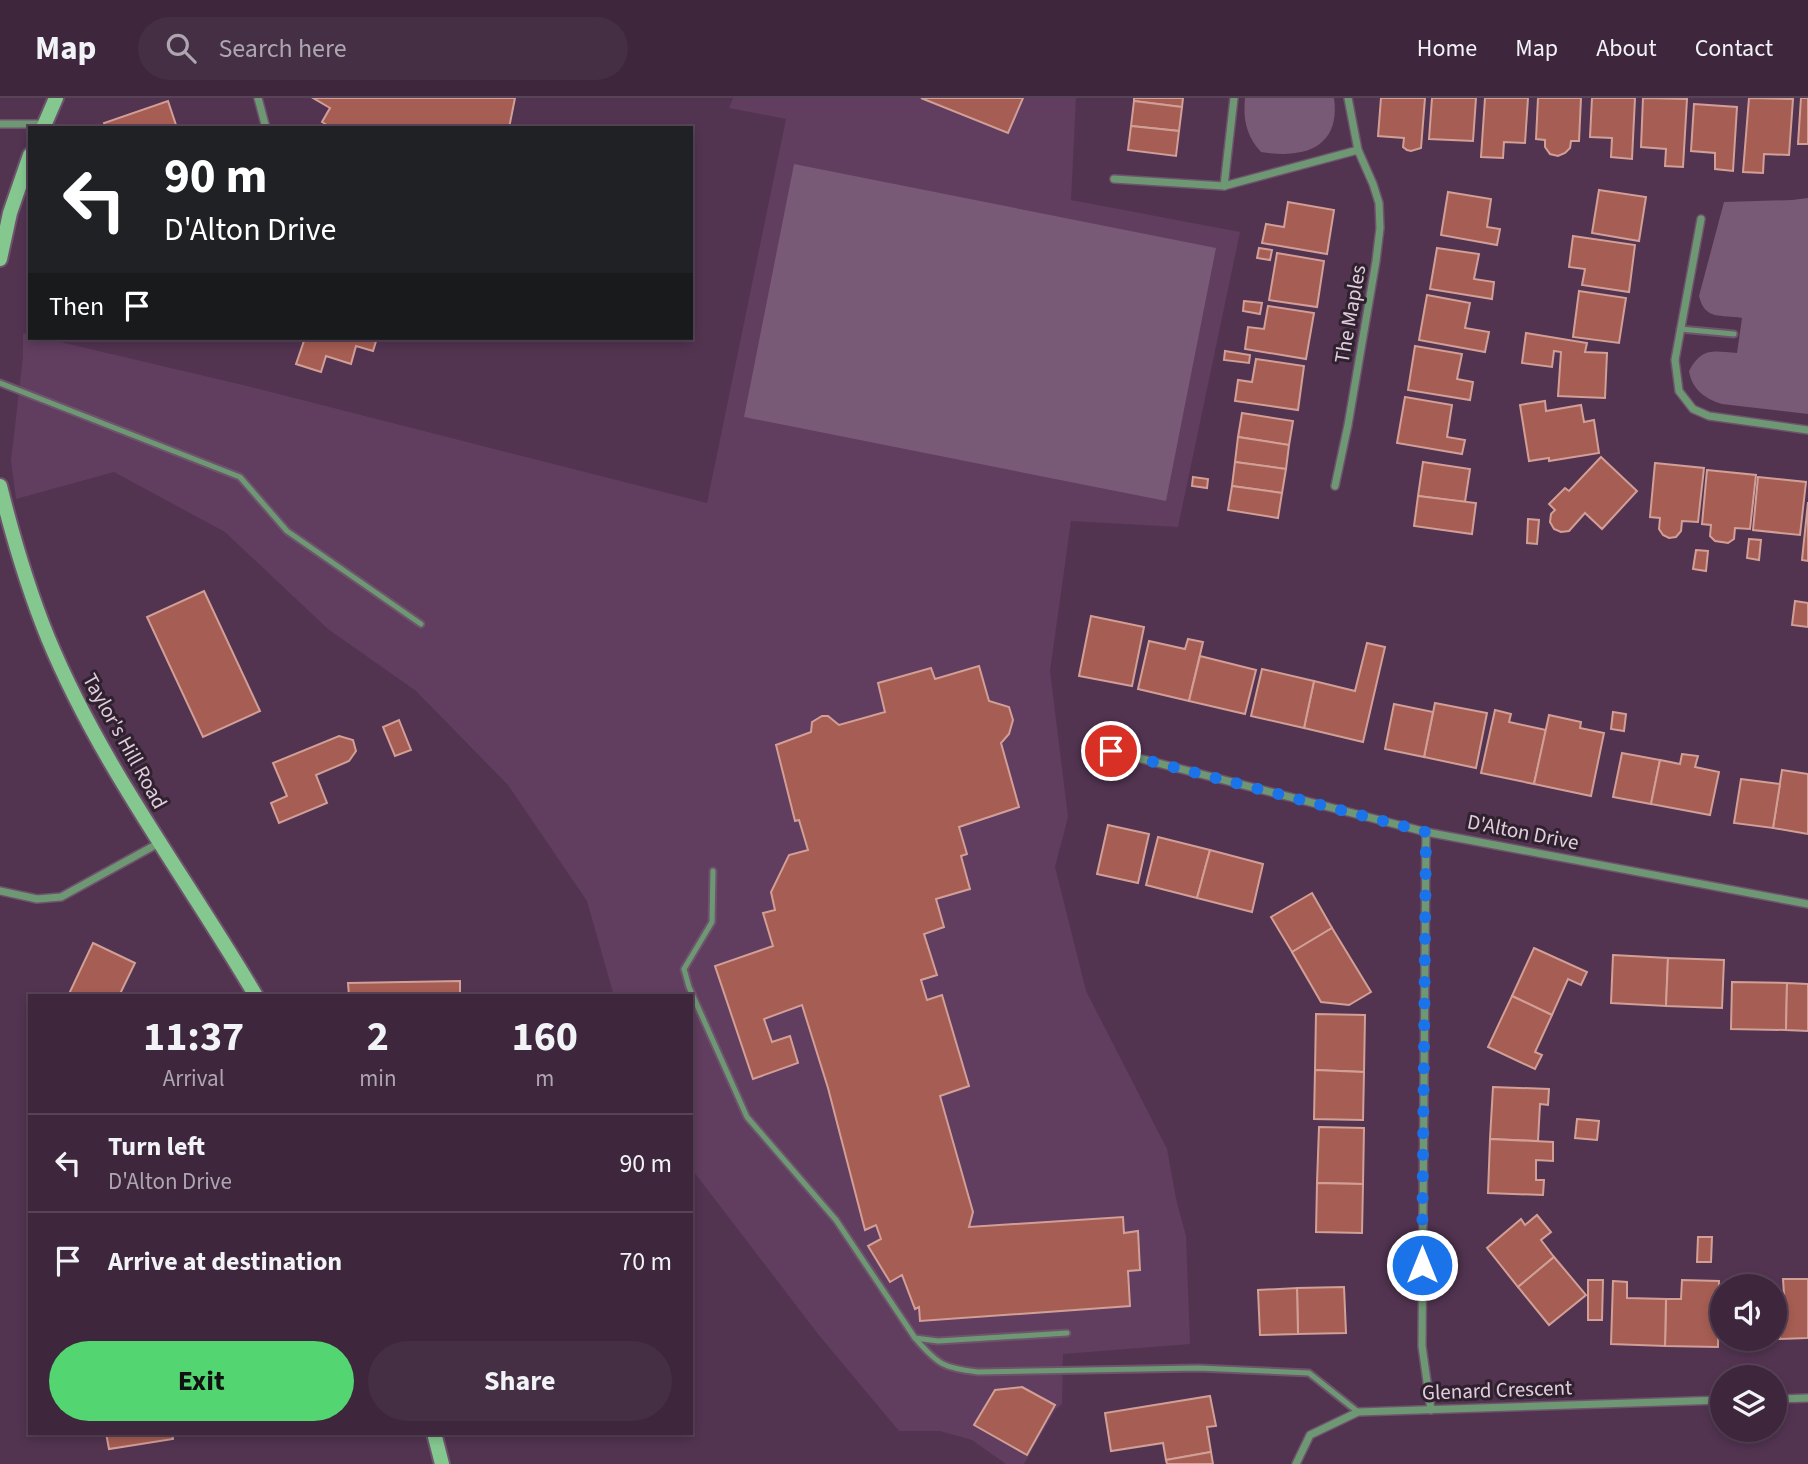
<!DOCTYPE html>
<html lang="en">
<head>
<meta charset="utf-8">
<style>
  body { margin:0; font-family:"Source Sans 3",sans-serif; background:#452f44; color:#f1f3f6; height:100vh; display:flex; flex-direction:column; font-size:26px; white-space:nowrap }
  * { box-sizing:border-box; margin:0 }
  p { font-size:23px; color:#ada5b0 }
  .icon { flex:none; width:38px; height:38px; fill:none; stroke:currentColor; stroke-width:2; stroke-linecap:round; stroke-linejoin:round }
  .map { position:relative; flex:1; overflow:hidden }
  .side { position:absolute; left:28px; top:896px; width:665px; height:441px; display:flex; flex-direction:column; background:#3e273d; border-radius:0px; box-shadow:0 4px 10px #0003,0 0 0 2px #574457 }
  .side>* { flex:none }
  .hud { position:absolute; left:28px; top:28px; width:665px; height:214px; border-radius:0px; box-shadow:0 4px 10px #0003,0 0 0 2px #574457; background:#202124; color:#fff; overflow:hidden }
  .fabs { position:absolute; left:1710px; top:1176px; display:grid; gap:14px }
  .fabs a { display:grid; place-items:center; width:77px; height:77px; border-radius:50%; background:#3e273d; box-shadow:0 4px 10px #0003,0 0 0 2px #574457; font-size:35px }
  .pin { position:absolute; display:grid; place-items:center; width:60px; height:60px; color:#fff; margin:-30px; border:4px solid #fff; border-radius:50%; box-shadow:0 2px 7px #0007 }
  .me { position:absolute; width:77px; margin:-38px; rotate:0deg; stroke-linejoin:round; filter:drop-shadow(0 0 5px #0008) }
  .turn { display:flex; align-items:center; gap:24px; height:147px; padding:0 21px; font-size:32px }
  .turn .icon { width:91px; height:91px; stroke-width:2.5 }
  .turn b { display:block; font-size:49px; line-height:60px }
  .then { display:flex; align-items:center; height:66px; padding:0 21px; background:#0003; gap:14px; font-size:26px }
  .eta { display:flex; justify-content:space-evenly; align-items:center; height:119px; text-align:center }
  .eta b { font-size:42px; font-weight:700; line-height:49px }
  .action { display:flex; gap:14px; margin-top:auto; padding:14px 21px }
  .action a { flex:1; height:80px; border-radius:42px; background:#53d672; color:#111; font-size:28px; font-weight:700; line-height:80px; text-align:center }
  .action a+a { background:#452f44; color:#f1f3f6 }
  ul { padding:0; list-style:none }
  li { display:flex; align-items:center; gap:21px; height:98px; padding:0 21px; border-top:2px solid #574457 }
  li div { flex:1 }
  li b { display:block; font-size:26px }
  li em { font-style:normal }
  header { display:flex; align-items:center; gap:42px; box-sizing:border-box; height:98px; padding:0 35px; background:#3e273d; border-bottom:2px solid #574457 }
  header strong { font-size:33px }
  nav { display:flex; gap:38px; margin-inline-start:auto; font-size:24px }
  .search { width:490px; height:63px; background:#452f44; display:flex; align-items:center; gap:18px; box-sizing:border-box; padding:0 24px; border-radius:38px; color:#ada5b0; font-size:26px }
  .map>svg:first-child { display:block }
  .built { fill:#613d5f }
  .green { fill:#785976 }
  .building { fill:#a65d53; stroke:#d29f97; stroke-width:2 }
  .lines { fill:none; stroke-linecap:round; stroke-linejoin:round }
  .lane-casing { stroke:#6e536d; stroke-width:9 }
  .street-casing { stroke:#6e536d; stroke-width:10 }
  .secondary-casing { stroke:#6e536d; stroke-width:18 }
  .lane { stroke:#6e9873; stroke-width:5 }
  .street { stroke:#6e9873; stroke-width:7 }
  .secondary { stroke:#84c88f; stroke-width:14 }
  .route { stroke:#1a73e8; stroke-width:12; stroke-dasharray:0 21.6 }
  .labels { text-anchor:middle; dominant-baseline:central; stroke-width:6; stroke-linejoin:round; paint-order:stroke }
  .street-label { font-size:21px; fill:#e0cdde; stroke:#2f212e }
</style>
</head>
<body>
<header>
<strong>Map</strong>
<div class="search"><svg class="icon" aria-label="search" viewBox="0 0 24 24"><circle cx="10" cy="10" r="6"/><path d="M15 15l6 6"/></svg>Search here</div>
<nav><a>Home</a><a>Map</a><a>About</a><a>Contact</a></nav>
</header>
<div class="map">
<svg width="1808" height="1366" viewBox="0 0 1808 1366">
  <rect width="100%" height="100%" fill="#523451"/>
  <path class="built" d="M733,0H1076L1071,102L1240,134L1178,429L1071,423L1050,573L1068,719L1055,769L1086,893L1167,1051L1176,1101L1186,1138L1190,1246L1063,1256L1062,1306L1055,1312L1024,1366H1006L972,1342L940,1333H899L818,1236L691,1070V898H614L587,803L508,687L416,593L328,531L225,434L114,374L16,401L11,363L23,259V235L30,237V240H43L243,287L707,405L786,21L729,10Z"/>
  <g class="green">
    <path d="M1245,0H1334C1341,51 1302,61 1261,54C1246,38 1243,21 1245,0Z"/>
    <path d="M794,66L1216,150L1166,403L744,319Z"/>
    <path d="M1808,100V316L1722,306C1706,301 1692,292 1689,273C1702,249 1713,253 1737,255L1742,220C1721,216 1705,223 1699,198L1724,104L1792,102Z"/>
  </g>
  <g class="building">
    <path d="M313,0H515L509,30H332L322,24L330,10Z"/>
    <path d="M921,0H1023L1008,35Z"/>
    <path d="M1134,0H1183L1182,9L1134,3Z"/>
    <path d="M1381,0H1425L1421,50L1411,53L1407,52L1403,49L1404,40L1378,38Z"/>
    <path d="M1432,0H1476L1473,43L1429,41Z"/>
    <path d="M1485,0H1528L1525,45L1504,44L1503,60L1481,59Z"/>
    <path d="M1538,0H1581L1579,43H1571L1570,50L1565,55L1558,58L1550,56L1545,49V42L1536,41Z"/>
    <path d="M1592,0H1635L1632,61L1611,59L1612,40L1590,39Z"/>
    <path d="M1643,0L1687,1L1683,69L1665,68L1666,51L1641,49Z"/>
    <path d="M1749,0L1793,1L1789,57L1764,56L1763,75L1743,74Z"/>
    <path d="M1801,0H1808V46H1798Z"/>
    <path d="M168,3L177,30H106L104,25Z"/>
    <path d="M1134,3L1182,9L1179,33L1131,28Z"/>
    <path d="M1694,6L1737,9L1733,73L1715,71V55L1691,53Z"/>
    <path d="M1131,28L1179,33L1176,58L1128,52Z"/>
    <path d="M1599,92L1646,99L1639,143L1592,135Z"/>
    <path d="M1448,94L1491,101L1487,129L1500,131L1497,147L1441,137Z"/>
    <path d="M1288,104L1334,112L1327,156L1262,145L1266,126L1284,129Z"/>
    <path d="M1573,138L1635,147L1629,194L1582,187L1585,171L1569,169Z"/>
    <path d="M1259,150L1272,152L1270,162L1257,160Z"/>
    <path d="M1437,150L1479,156L1474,181L1494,184L1492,201L1430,191Z"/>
    <path d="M1277,155L1324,163L1317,209L1269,202Z"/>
    <path d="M1579,193L1626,200L1619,245L1573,239Z"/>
    <path d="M1427,197L1470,205L1465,230L1489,234L1485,254L1419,242Z"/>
    <path d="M1244,203L1262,205L1260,216L1243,213Z"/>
    <path d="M1268,208L1314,215L1306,261L1245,251L1248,229L1264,231Z"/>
    <path d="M1526,235L1587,245L1585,254L1607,255L1605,300L1558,298L1561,254L1554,253L1552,269L1522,265Z"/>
    <path d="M305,240H377L373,253L356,248L351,266L326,258L321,274L296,266Z"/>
    <path d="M1415,248L1462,256L1457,281L1473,284L1470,302L1408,292Z"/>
    <path d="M1225,253L1250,257L1249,265L1224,262Z"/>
    <path d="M1256,261L1304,268L1298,312L1235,303L1238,282L1252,284Z"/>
    <path d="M1405,299L1452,307L1447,339L1465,342L1462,356L1397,345Z"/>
    <path d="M1545,303L1546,313L1581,307L1584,324L1594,322L1599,355L1549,363V360L1529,363L1520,307Z"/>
    <path d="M1242,315L1293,323L1289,347L1238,339Z"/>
    <path d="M1238,339L1289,347L1286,371L1235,364Z"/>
    <path d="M1601,359L1637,393L1602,431L1585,415L1569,433L1561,434L1554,431L1550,424L1551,416L1555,412L1549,406L1565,390L1569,393Z"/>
    <path d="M1235,364L1286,371L1282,395L1232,388Z"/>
    <path d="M1423,364L1470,371L1465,404L1418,398Z"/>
    <path d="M1655,365L1704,370L1698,424L1682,423L1681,433L1676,439L1669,440L1663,437L1659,431L1660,420L1650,419Z"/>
    <path d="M1707,372L1756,377L1750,431L1735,430L1734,441L1728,445L1715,443L1710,438L1711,427L1702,426Z"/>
    <path d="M1193,379L1208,381L1207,390L1192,388Z"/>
    <path d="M1758,379L1806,384L1800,437L1753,432Z"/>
    <path d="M1232,388L1282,395L1278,420L1228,412Z"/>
    <path d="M1418,398L1476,405L1472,436L1414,428Z"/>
    <path d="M1808,404V463L1802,462Z"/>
    <path d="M1528,421L1539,422L1537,446L1527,445Z"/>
    <path d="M1749,441L1761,442L1759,462L1747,460Z"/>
    <path d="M1696,452L1708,453L1706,473L1693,471Z"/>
    <path d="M204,493L260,613L203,639L147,519Z"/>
    <path d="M1795,503L1808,505V529L1792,527Z"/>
    <path d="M1091,518L1144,529L1132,588L1079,578Z"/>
    <path d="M1188,541L1203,544L1189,603L1138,591L1149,543L1185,551Z"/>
    <path d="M1367,545L1385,549L1363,644L1304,630L1314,583L1355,593Z"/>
    <path d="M1200,558L1256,572L1245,616L1189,603Z"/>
    <path d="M979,568L989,603L1009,609L1013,622L1009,636L1001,645L1019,709L959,729L967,756L961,758L970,791L936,801L944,829L924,836L937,877L921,882L927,902L942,897L969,988L940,998L973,1114L969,1129L1123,1119L1124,1135L1138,1133L1140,1172L1128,1173L1130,1208L920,1223L919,1209L915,1211L902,1177L890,1184L868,1148L881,1141L876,1127L865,1132L828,990L802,907L764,921L772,944L790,938L798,965L753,981L715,868L773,848L763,815L775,812L771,794L789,757L808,752L799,722L795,723L776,647L811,634L812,624L822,618H828L839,627L885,614L878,585L931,570L935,581Z"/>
    <path d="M1262,571L1314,583L1304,630L1251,618Z"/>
    <path d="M1435,605L1487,615L1476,670L1424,659Z"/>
    <path d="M1394,606L1433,614L1424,659L1385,651Z"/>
    <path d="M1495,612L1511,616L1509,624L1546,632L1534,686L1481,675Z"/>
    <path d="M1613,614L1626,616L1624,633L1611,631Z"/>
    <path d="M1549,617L1581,624L1580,630L1604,635L1591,698L1534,686Z"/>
    <path d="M399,622L411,652L395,658L383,629Z"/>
    <path d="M339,638L353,642L356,653L349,663L316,677L327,705L279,725L271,705L287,698L273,665Z"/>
    <path d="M1622,655L1660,662L1651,706L1613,699Z"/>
    <path d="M1682,656L1698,658L1695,669L1719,674L1710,717L1651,706L1660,662L1680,666Z"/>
    <path d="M1782,672L1808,676V736L1773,730Z"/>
    <path d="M1741,681L1780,686L1773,730L1734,725Z"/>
    <path d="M1108,727L1149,736L1138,785L1097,776Z"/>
    <path d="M1158,739L1210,752L1197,800L1146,787Z"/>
    <path d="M1210,752L1263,766L1252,814L1197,800Z"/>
    <path d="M1312,795L1332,830L1292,854L1271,819Z"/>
    <path d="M1332,830L1371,894L1349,907L1321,904L1292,854Z"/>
    <path d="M93,845L135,865L119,898H68Z"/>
    <path d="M1534,850L1587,874L1581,887L1568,881L1552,917L1512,898Z"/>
    <path d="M1613,857L1668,860L1666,908L1611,905Z"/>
    <path d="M1668,860L1724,862L1722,910L1666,908Z"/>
    <path d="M460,883V898H349L348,885Z"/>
    <path d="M1732,884L1787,885L1786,932L1731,931Z"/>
    <path d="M1787,885L1808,886V933L1786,932Z"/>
    <path d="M1512,898L1552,917L1535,954L1542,957L1535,971L1488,949Z"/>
    <path d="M1316,916L1365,917L1364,974L1315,972Z"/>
    <path d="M1315,972L1364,974L1363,1022L1314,1021Z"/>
    <path d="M1493,989L1549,991L1548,1007L1540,1006L1538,1043L1490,1041Z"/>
    <path d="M1577,1021L1599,1023L1597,1042L1575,1040Z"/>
    <path d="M1319,1029L1364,1030L1363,1086L1317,1085Z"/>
    <path d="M1490,1041L1553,1044V1063L1536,1062V1082H1544L1543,1097L1488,1095Z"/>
    <path d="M1317,1085L1363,1086L1362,1135L1316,1134Z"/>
    <path d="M1537,1117L1551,1134L1541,1142L1554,1159L1518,1189L1487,1150L1521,1121L1525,1127Z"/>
    <path d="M1698,1139H1712L1711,1164H1697Z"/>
    <path d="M1554,1159L1586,1197L1549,1227L1518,1189Z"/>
    <path d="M1783,1181H1808V1240L1780,1241L1779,1196H1784Z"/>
    <path d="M1588,1182H1603L1602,1222H1588Z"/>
    <path d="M1682,1182L1719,1183L1718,1249L1665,1248L1666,1201H1681Z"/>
    <path d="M1613,1183L1627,1184V1200L1666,1201L1665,1248L1611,1246Z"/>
    <path d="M1344,1189L1346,1235L1298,1236L1297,1190Z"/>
    <path d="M1297,1190L1298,1236L1260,1237L1258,1192Z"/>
    <path d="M1774,1196H1779L1780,1241L1727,1242L1774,1241Z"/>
    <path d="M1022,1289L1055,1307L1027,1357L974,1327L995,1292Z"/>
    <path d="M1210,1298L1216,1328L1207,1329L1211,1354L1166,1362L1163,1345L1111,1353L1105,1315Z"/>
    <path d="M106,1335H172L173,1341L109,1351Z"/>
    <path d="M1211,1354L1213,1366H1167L1166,1362Z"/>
  </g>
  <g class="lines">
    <g class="lane-casing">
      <g id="lane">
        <path d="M1680,231L1734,236"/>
        <path d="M0,285L240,379L287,433L421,526"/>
        <path d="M713,773L712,824L684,871L689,889L747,1019L836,1122L915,1240L938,1243L1067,1235"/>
        <path d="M915,1240C938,1267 944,1270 978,1274L1198,1270L1309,1275L1358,1314"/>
      </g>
    </g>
    <g class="street-casing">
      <g id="street">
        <path d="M258,0L266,30"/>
        <path d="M0,26H45"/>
        <path d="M1114,81L1224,88L1358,52"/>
        <path d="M1224,88L1234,0"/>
        <path d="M1701,121L1675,262L1679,293L1693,311L1709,318L1808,332"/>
        <path d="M1335,388L1348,327L1376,163L1380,130L1379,105L1373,86L1358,52L1348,0"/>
        <path d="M1111,653L1426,734L1808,806"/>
        <path d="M1426,734L1422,1248L1431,1312"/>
        <path d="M0,793L37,801L61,799L159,745"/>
        <path d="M1774,1301L1808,1300"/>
        <path d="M1296,1366L1310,1337L1358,1314L1722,1302"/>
      </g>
    </g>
    <g class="secondary-casing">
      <g id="secondary">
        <path d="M43,30L56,0"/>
        <path d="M0,161L10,115L30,57"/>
        <path d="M0,388C13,440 28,491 48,540C101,668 186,779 256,898"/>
        <path d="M434,1335L442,1366"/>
      </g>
    </g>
    <use href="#lane" class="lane"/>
    <use href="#street" class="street"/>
    <use href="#secondary" class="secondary"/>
  </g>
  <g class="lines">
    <path class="route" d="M1111,653L1426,734L1422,1167"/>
  </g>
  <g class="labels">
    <g class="street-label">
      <text transform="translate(1350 216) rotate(-80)">The Maples</text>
      <text transform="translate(125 643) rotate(61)">Taylor's Hill Road</text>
      <text transform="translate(1523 734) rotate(11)">D'Alton Drive</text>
      <text transform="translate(1497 1292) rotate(-2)">Glenard Crescent</text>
    </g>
  </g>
</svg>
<div class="fabs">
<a><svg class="icon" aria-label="sound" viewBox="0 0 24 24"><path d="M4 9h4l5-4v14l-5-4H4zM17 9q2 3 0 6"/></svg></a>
<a><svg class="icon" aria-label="layers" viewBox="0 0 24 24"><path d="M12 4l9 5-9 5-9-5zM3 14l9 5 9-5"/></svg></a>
</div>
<div class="pin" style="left:1111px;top:653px;background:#d93025"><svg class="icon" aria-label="arrive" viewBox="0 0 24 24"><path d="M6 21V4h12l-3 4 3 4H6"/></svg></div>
<svg class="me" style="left:1422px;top:1167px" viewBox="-20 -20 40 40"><circle r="17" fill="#1a73e8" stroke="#fff" stroke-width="3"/><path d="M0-11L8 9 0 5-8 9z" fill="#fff"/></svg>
<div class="hud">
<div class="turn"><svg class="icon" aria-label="left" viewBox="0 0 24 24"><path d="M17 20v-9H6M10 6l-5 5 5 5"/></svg><div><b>90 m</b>D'Alton Drive</div></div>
<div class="then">Then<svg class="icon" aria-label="arrive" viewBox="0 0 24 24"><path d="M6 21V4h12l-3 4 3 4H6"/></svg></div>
</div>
<section class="side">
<div class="eta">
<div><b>11:37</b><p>Arrival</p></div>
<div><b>2</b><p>min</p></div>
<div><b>160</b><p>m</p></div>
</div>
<ul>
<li><svg class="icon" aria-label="left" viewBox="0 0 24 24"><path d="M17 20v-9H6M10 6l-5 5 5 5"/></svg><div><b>Turn left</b><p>D'Alton Drive</p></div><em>90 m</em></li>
<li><svg class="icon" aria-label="arrive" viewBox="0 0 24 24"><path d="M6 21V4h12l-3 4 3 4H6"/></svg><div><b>Arrive at destination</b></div><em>70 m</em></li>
</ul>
<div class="action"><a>Exit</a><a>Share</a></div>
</section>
</div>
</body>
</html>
